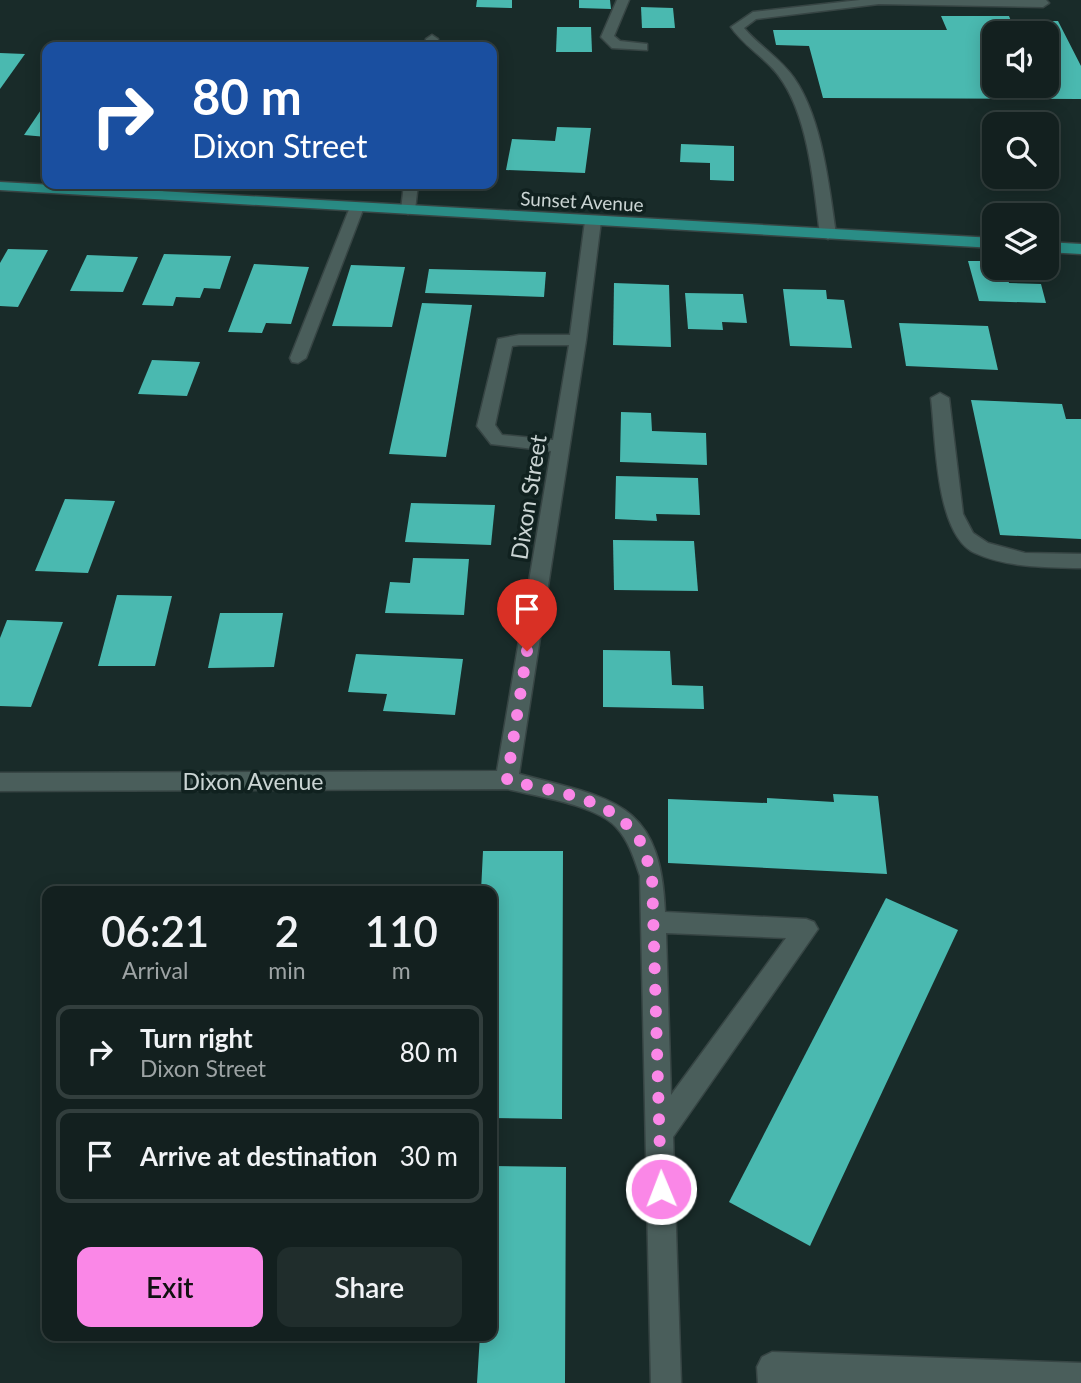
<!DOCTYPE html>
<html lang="en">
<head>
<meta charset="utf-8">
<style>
  body { margin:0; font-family:Lato,sans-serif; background:#202d2c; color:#f1f3f6; height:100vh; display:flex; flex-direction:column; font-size:26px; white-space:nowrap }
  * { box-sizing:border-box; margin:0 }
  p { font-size:23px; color:#9da3a4 }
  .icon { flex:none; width:38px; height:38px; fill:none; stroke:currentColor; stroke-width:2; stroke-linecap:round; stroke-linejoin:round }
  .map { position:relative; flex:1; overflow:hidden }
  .details { position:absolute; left:42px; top:886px; width:455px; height:455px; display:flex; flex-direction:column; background:#13201f; border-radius:14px; box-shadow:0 4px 18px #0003,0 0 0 2px #323e3d }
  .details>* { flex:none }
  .hud { position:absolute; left:42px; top:42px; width:455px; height:147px; border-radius:14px; box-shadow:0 4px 18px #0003,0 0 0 2px #323e3d; background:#1a4fa0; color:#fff; overflow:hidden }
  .fabs { position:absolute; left:982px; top:21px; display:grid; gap:14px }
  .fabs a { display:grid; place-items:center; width:77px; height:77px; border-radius:14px; background:#13201f; box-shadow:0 4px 18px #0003,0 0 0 2px #323e3d; font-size:35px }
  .pin { position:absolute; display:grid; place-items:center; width:60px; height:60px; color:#fff; margin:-72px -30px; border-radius:50% 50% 50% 0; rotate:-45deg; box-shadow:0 0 7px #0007 }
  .pin .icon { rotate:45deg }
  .me { position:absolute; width:77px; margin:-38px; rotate:359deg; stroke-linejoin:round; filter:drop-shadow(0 0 5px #0008) }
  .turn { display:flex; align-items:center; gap:24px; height:147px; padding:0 35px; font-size:32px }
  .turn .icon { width:91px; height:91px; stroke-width:2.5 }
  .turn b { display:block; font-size:49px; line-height:60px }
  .eta { display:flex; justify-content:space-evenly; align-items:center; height:119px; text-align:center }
  .eta b { font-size:42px; font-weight:600; line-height:49px }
  .cta { display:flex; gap:14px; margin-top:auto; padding:14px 35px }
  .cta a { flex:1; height:80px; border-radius:14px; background:#fa87e7; color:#111; font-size:28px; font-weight:600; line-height:80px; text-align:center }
  .cta a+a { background:#202d2c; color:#f1f3f6 }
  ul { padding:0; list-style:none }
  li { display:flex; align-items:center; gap:21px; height:94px; margin:0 14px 10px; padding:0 21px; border:4px solid #323e3d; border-radius:14px }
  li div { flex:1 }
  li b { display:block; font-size:26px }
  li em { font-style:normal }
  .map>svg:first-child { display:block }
  .building { fill:#4ab9b0; fill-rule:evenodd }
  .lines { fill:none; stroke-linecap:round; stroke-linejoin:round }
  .minor-casing { stroke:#374544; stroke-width:3 }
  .major-casing { stroke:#374544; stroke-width:3 }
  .minor { fill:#4a5e5b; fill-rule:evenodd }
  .major { fill:#2a8d86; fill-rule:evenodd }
  .route { stroke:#fa87e7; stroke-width:12; stroke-dasharray:0 21.6 }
  .labels { text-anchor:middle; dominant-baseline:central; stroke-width:7; stroke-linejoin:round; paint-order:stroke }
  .far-street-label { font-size:19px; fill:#cad4d3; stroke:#10211f }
  .street-label { font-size:23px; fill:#cad4d3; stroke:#10211f }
</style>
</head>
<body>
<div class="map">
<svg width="1081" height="1383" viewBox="0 0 1081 1383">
  <rect width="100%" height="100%" fill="#192b29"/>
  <g class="building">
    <path d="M477,0H512V8L476,7Z"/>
    <path d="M579,0H610L611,9L579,8Z"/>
    <path d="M641,7L673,8L675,28H642Z"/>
    <path d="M941,16H1009L1011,21H1058L1081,66V99L823,98L809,46L776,45L773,30H947ZM994,33H1046V86H994Z"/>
    <path d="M557,27H591L592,52H556Z"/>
    <path d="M362,41H405L404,47H361Z"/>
    <path d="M0,53L25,54L0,89Z"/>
    <path d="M47,101V137L24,135Z"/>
    <path d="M557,127L591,128L585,173L506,170L512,139L555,141Z"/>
    <path d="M681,144L734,146V181L710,180V163L680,162Z"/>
    <path d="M8,249L48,250L18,307L0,306V263Z"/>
    <path d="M164,254L231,256L220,289L204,288L200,298L176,297L173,306L142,305Z"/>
    <path d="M87,255L138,257L123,292L70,291Z"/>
    <path d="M968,261H994V268H1005L1009,283L1041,284L1046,303L979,301Z"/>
    <path d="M254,264L309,267L291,324L266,323L262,333L228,332Z"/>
    <path d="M351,265L405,267L392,327L332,326Z"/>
    <path d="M429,269L546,272L544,297L425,293Z"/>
    <path d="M614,283L669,285L671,347L613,345Z"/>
    <path d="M783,289L826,290L827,299L844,300L852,348L790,346Z"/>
    <path d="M685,293L743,294L747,323L722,322L723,330L688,329Z"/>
    <path d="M422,303L472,305L446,457L389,454Z"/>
    <path d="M899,323L988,326L998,370L906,366Z"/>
    <path d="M152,360L200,362L187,396L138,394Z"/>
    <path d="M971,400L1062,404L1066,419H1081V539L1000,535Z"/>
    <path d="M621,412L651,413L652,431L706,433L707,465L620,462Z"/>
    <path d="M616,476L698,478L700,515L656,514L657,521L615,519Z"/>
    <path d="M65,499L115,501L88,573L35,571Z"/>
    <path d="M411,503L495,505L491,545L405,542Z"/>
    <path d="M613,540L694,541L698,591L614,590Z"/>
    <path d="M413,558L469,559L464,615L385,613L390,582L410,583Z"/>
    <path d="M117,595L172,596L155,666H98Z"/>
    <path d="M220,613H283L274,667L208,668Z"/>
    <path d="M7,620L63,622L31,707L0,706V638Z"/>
    <path d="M603,650L670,651L672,685L703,686L704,709L603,707Z"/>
    <path d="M356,654L463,659L455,715L383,711L387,694L348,692Z"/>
    <path d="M833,794L878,796L887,874L668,863V799L767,803V798L834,802Z"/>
    <path d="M483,851H563L562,1119L492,1118V891H481Z"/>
    <path d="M886,898L958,930L810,1246L729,1202Z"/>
    <path d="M492,1166L566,1167L565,1383H477L480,1335H492Z"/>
  </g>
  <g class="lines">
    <g class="minor-casing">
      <g id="minor">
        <path d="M617,0H629L614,36L620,41L647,44V50L612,48L601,37Z"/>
        <path d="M860,0H1046L1049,3L1043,7L879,4L756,19L744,28C759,46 780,58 794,78C822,118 829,186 836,234L828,239L820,234C814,187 809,122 783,82C770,60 745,48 731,27L753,12Z"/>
        <path d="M432,35L438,39L437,47H425L426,39Z"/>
        <path d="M153,184H167L160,198H150L148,195Z"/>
        <path d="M404,184H418L415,210L408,214L401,210Z"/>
        <path d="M357,203L364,207L306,358L298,363L292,362L290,358L350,207Z"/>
        <path d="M593,216L601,221L586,340L519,774C612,799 661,800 665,912L806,919L814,922L818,929L673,1137L681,1383H651L640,876C634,858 629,841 616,827C596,805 536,796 507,789L0,791V773L497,771L551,451L491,444L477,426L498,339L519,335H570L585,221ZM519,345H569L553,440L502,435L495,425L512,346ZM666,933L786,938L671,1095Z"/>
        <path d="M940,393L949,398L963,514L973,533L988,543L1025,553L1081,554V568C1046,567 1008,568 975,553C935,535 936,438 931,398Z"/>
        <path d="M772,1352L1081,1363V1383H758L757,1367L762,1357Z"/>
      </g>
    </g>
    <g class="major-casing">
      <g id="major">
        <path d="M0,182L994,238V248L0,190Z"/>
        <path d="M1046,242L1081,244V254L1046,252Z"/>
      </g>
    </g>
    <use href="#minor" class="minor"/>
    <use href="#major" class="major"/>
  </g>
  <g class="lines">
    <path class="route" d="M527,651L507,780C553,792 610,796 639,839C645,850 648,864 652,876L661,1189"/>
  </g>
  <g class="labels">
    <g class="far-street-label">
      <text transform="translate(582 201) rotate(3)">Sunset Avenue</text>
    </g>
    <g class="street-label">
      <text transform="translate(528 497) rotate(-81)">Dixon Street</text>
      <text x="253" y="781">Dixon Avenue</text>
    </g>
  </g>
</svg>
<div class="fabs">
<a><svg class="icon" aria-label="sound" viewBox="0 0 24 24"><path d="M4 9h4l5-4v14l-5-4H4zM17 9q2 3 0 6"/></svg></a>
<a><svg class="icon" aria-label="search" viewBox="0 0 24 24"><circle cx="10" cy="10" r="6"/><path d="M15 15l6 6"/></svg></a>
<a><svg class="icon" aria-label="layers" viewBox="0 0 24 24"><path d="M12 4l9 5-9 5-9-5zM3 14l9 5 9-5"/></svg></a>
</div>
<div class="pin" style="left:527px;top:651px;background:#d93025"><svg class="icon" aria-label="arrive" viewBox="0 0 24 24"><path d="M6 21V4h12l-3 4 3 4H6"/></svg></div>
<svg class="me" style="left:661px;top:1189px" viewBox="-20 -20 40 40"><circle r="17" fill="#fa87e7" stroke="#fff" stroke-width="3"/><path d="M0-11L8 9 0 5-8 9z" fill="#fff"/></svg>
<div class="hud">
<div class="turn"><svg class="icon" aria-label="right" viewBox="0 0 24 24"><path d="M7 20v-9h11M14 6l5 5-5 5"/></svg><div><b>80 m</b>Dixon Street</div></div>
</div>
<section class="details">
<div class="eta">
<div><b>06:21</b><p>Arrival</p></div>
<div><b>2</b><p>min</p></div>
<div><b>110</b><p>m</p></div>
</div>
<ul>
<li><svg class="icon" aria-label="right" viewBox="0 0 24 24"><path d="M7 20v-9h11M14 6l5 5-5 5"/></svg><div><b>Turn right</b><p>Dixon Street</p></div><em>80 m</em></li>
<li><svg class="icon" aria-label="arrive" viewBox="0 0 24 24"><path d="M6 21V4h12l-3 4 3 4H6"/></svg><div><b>Arrive at destination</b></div><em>30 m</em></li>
</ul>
<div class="cta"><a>Exit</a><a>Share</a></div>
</section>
</div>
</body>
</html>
